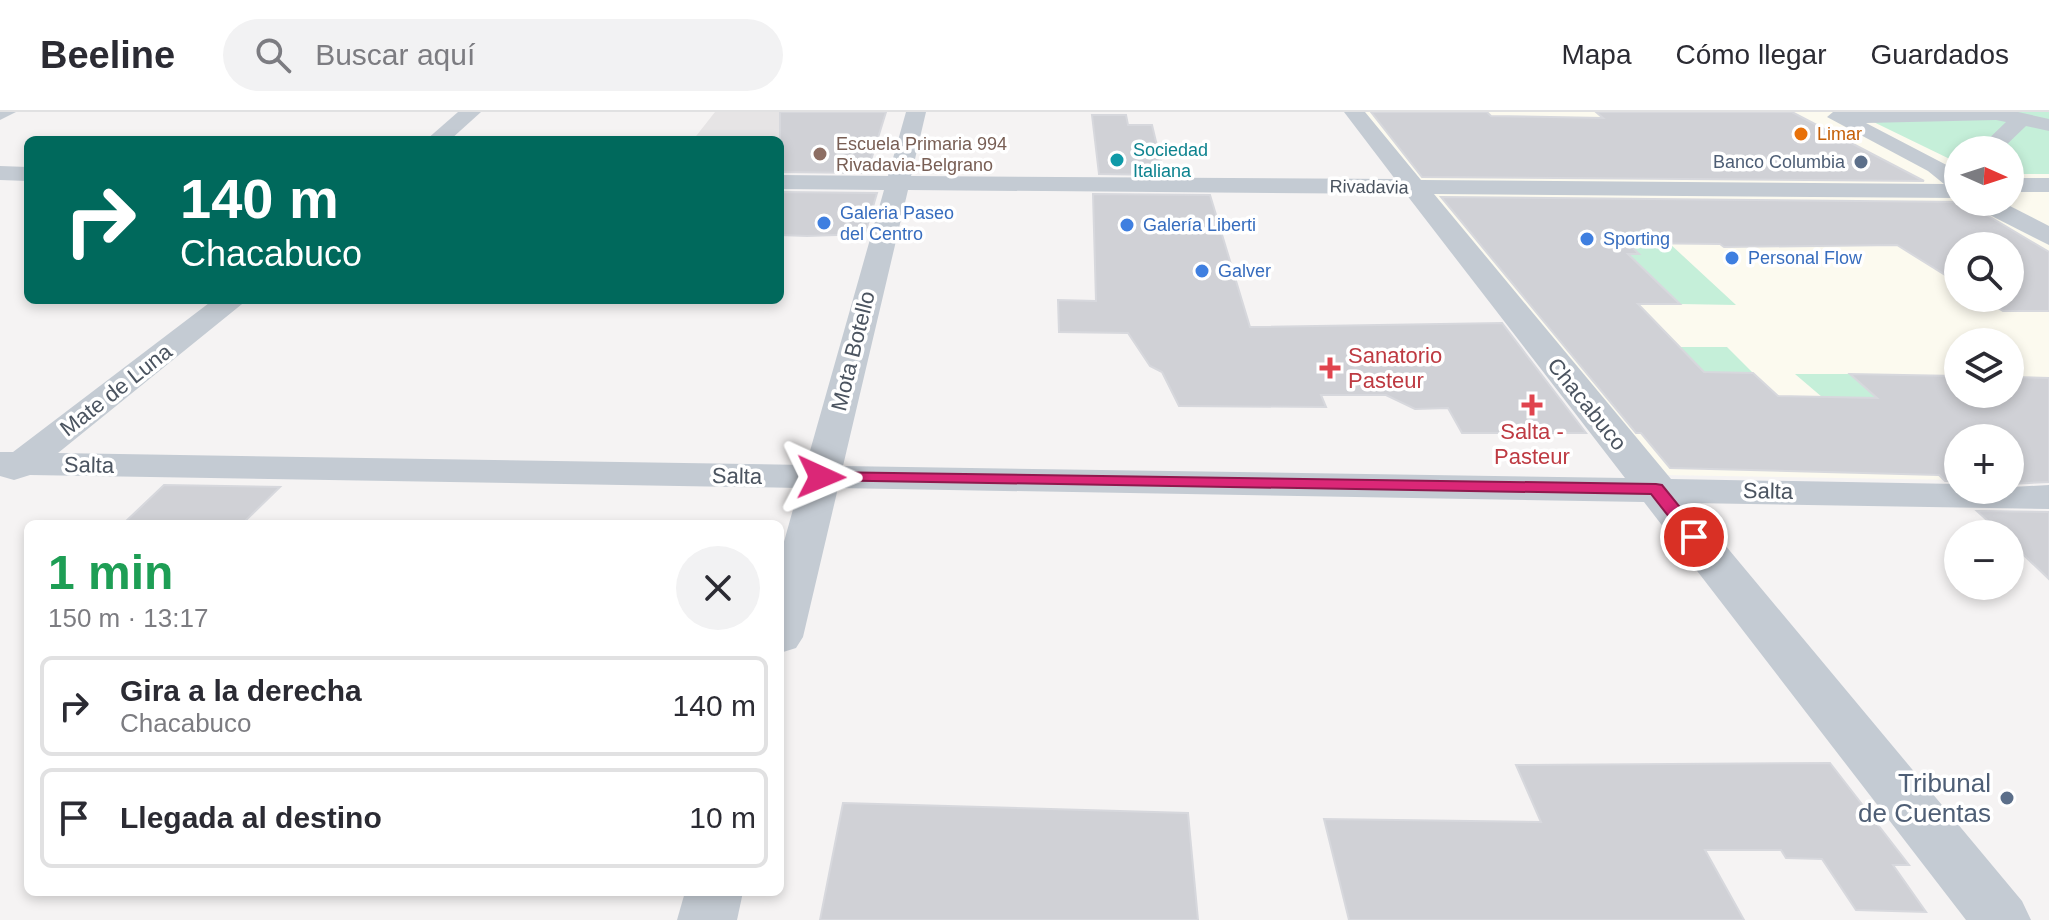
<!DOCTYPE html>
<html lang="es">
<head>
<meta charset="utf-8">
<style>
  body { margin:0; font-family:Helvetica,sans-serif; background:#f2f2f3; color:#2b2b33; height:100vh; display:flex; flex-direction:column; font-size:30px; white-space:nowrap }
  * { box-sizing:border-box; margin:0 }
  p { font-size:26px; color:#7c7c81 }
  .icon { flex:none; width:44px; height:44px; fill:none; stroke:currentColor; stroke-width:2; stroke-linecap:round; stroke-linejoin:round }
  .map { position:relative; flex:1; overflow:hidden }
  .drawer { position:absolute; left:24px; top:408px; width:760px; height:376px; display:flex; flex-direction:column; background:#fff; border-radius:12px; box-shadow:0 4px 12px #0003 }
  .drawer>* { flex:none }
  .banner { position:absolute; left:24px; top:24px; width:760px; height:168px; border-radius:12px; box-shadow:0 4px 12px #0003; background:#00695c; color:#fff; overflow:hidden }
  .needle { width:52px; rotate:93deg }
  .fabs { position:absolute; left:1944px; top:24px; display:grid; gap:16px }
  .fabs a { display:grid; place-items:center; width:80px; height:80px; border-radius:50%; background:#fff; box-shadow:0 4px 12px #0003; font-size:40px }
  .pin { position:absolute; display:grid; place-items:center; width:68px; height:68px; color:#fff; margin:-34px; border:4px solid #fff; border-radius:50%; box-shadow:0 2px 8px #0007 }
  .me { position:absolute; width:88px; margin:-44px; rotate:91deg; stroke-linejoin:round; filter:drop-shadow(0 0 6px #0008) }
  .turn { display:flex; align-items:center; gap:28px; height:168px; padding:0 24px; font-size:36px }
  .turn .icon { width:104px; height:104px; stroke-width:2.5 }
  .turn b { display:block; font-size:56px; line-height:68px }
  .round { display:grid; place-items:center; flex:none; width:84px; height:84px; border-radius:42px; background:#f2f2f3 }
  .overview { display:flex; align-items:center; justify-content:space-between; height:136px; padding:0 24px }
  h1 { font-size:48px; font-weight:800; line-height:60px; color:#1e9e55 }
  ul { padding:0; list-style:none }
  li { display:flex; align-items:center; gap:24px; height:100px; margin:0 16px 12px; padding:0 8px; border:4px solid #e1e1e2; border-radius:12px }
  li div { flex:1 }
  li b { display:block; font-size:30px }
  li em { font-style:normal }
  header { display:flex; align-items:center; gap:48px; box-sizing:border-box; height:112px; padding:0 40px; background:#fff; border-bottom:2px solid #e1e1e2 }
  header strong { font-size:38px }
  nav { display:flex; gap:44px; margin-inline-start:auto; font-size:28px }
  .search { width:560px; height:72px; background:#f2f2f3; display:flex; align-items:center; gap:20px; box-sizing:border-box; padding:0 28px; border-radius:44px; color:#7c7c81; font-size:30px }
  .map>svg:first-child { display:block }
  .commercial { fill:#fcfaef; fill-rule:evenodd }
  .education { fill:#e6e4e5 }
  .green { fill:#c5efd9 }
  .building { fill:#d0d1d6; stroke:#d7d8dd; stroke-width:2 }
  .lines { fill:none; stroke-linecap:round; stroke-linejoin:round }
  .street { fill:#c4cbd3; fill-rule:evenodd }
  .route { fill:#db2777; stroke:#8e194d; stroke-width:2 }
  .food-dot { fill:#e8710a; stroke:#fff; stroke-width:3 }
  .education-dot { fill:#8d6e63; stroke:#fff; stroke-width:3 }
  .culture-dot { fill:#0f9aa8; stroke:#fff; stroke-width:3 }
  .service-dot { fill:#5c6f8a; stroke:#fff; stroke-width:3 }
  .shop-dot { fill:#3f7fe0; stroke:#fff; stroke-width:3 }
  .health-dot { fill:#e0444e; stroke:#fff; stroke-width:3 }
  .labels { text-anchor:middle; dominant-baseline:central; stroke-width:7; stroke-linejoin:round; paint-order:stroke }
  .far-food-label { font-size:18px; fill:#c56008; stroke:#fff; text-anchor:start }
  .far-education-label { font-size:18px; fill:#785e54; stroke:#fff; text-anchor:start }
  .far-culture-label { font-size:18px; fill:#0d838f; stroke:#fff; text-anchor:start }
  .far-service-label { font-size:18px; fill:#4e5e75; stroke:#fff; text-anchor:end }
  .far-street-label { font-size:18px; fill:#4b5460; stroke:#fff }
  .far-shop-label { font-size:18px; fill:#366cbe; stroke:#fff; text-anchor:start }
  .street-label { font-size:22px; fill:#4b5460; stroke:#fff }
  .health-label { font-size:22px; fill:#be3a42; stroke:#fff; text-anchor:start }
  .near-service-label { font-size:26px; fill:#4e5e75; stroke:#fff; text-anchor:end }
</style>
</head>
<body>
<header>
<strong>Beeline</strong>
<div class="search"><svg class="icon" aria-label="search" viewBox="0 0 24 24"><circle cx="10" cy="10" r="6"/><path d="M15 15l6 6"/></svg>Buscar aquí</div>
<nav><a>Mapa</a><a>Cómo llegar</a><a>Guardados</a></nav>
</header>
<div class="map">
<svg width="2049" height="808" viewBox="0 0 2049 808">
  <rect width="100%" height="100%" fill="#f5f3f3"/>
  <path class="commercial" d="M1365,0H2049V370L2010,326H1958V368L1662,363ZM1958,38H2010V90H1958ZM1958,134H2010V186H1958ZM1958,230H2010V282H1958Z"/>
  <path class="education" d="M715,0H886L870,51L780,28H693Z"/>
  <g class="green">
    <path d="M1853,0H2049V62H2010V38H1958V51Z"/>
    <path d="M1628,131H1669L1736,193L1680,192L1628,142H1639Z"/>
    <path d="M1680,235H1727L1753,261L1704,260Z"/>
    <path d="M1795,262H1850L1902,306H1877L1854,285H1822Z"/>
  </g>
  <g class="building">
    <path d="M780,0H886L867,61L780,60Z"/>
    <path d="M1371,0H1487L1491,4L1603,6L1596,0H1792L1924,69L1422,65Z"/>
    <path d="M1092,3H1126L1128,13H1152L1164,63L1099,62Z"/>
    <path d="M780,80L877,81L865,122L807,124L780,123Z"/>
    <path d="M1093,82L1210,83L1250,215L1502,211L1586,321H1462L1448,296L1415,297L1386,283H1321L1326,295L1179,294L1162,260L1150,254L1128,221L1059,220L1058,188L1096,189Z"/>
    <path d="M1441,85L1965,90L2049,140V199H2003L1982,186H2010V134H1958V171L1897,133L1724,135L1720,132L1628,131L1639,142H1628L1680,192H1638L1704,260L1753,261L1778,284L1877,286L1850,262L1958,264V282H2010V265L2049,266V370L2010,372V326H1958V369H1945L1939,363L1670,356L1641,321H1636Z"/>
    <path d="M164,373L280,375L242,412H123Z"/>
    <path d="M1977,399L2049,400V467L2010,430V422H2002Z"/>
    <path d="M1830,651L1909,753H1893L1926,800L1856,798L1822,747L1786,746L1781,738H1705L1744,808H1349L1324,707L1541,710L1516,653Z"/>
    <path d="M843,691L1188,701L1198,808H820Z"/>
  </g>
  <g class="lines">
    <g class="street">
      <path d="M0,0H16L0,8Z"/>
      <path d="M458,0H481L450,28H426Z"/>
      <path d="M906,0H926L911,64L1395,67L1344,0H1365L1421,68L1944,72L1928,59L1827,5L1833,0H2018L2049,7V19L2026,14L2001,38H1977L2006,10L1996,8L1866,11L1958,59V86L1434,82L1671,367L1958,372V378L2049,373V397L1690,391L2022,789L2031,808H1966L1644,390L838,376L803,525L796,536L780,541V444L799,376L30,363L14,368L0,364V340H13L213,188H247L58,341L806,353L884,78L780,77V63L888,64ZM908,78L1406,82L1625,366L843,354Z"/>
      <path d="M0,54L28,55V69L0,68Z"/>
      <rect x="2010" y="66" width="39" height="14"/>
      <path d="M1970,90H2002L2049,114V133L1974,95Z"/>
      <path d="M685,780H743L737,808H677Z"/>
    </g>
  </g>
  <path class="route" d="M821,360L1656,372L1662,373L1704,425L1701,429H1688L1651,382L815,368V361Z"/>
  <circle class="food-dot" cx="1801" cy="22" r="8"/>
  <circle class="education-dot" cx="820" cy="42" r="8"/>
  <circle class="culture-dot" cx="1117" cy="48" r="8"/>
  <g class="service-dot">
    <circle cx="1861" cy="50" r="8"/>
    <circle cx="2007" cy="686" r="8"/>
  </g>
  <g class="shop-dot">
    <circle cx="824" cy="111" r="8"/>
    <circle cx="1127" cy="113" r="8"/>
    <circle cx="1587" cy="127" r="8"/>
    <circle cx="1732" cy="146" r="8"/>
    <circle cx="1202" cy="159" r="8"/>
  </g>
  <g class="health-dot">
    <path d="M1326 244h8v8h8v8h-8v8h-8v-8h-8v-8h8z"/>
    <path d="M1528 281h8v8h8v8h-8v8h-8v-8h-8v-8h8z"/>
  </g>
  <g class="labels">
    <g class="far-food-label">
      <text x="1817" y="22">Limar</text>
    </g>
    <g class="far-education-label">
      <text x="836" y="32">Escuela Primaria 994<tspan x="836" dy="21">Rivadavia-Belgrano</tspan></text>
    </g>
    <g class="far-culture-label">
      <text x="1133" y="38">Sociedad<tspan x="1133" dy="21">Italiana</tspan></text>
    </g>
    <g class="far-service-label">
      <text x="1845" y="50">Banco Columbia</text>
    </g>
    <g class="far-street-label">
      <text transform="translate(1369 75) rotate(1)">Rivadavia</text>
    </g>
    <g class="far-shop-label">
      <text x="840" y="101">Galeria Paseo<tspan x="840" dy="21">del Centro</tspan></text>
      <text x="1143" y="113">Galería Liberti</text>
      <text x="1603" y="127">Sporting</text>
      <text x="1748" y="146">Personal Flow</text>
      <text x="1218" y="159">Galver</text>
    </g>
    <g class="street-label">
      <text transform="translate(853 239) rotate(-76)">Mota Botello</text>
      <text transform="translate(116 278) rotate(-38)">Mate de Luna</text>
      <text transform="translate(1587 292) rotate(51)">Chacabuco</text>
      <text transform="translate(89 353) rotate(1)">Salta</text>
      <text transform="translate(737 364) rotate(1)">Salta</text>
      <text transform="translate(1768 379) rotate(1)">Salta</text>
    </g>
    <g class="health-label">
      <text x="1348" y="243">Sanatorio<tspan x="1348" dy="25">Pasteur</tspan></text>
      <text x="1532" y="319" text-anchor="middle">Salta -<tspan x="1532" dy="25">Pasteur</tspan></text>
    </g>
    <g class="near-service-label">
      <text x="1991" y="671">Tribunal<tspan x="1991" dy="30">de Cuentas</tspan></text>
    </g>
  </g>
</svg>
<div class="fabs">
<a><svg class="needle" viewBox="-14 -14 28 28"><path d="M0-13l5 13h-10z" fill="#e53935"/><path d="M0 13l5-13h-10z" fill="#7c7c81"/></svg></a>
<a><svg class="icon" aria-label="search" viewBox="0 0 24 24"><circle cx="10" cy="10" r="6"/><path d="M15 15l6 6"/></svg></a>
<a><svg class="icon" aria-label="layers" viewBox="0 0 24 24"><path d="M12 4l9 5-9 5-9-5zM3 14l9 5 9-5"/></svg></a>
<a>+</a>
<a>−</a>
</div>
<div class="pin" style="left:1694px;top:425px;background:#d93025"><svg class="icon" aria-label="arrive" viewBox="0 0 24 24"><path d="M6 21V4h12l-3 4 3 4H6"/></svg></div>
<svg class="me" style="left:821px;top:365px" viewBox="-20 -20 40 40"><path d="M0-17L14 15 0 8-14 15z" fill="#db2777" stroke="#fff" stroke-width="4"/></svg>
<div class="banner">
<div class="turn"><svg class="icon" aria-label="right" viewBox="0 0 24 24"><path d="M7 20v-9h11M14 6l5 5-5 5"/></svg><div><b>140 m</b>Chacabuco</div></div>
</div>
<section class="drawer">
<div class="overview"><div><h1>1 min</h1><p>150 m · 13:17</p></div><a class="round"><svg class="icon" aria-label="close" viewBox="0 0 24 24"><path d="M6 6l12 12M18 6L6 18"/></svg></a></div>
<ul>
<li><svg class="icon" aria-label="right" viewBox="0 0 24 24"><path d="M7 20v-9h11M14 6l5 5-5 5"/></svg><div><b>Gira a la derecha</b><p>Chacabuco</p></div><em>140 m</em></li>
<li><svg class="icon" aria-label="arrive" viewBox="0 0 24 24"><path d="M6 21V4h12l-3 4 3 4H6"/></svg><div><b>Llegada al destino</b></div><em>10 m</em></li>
</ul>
</section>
</div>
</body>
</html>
